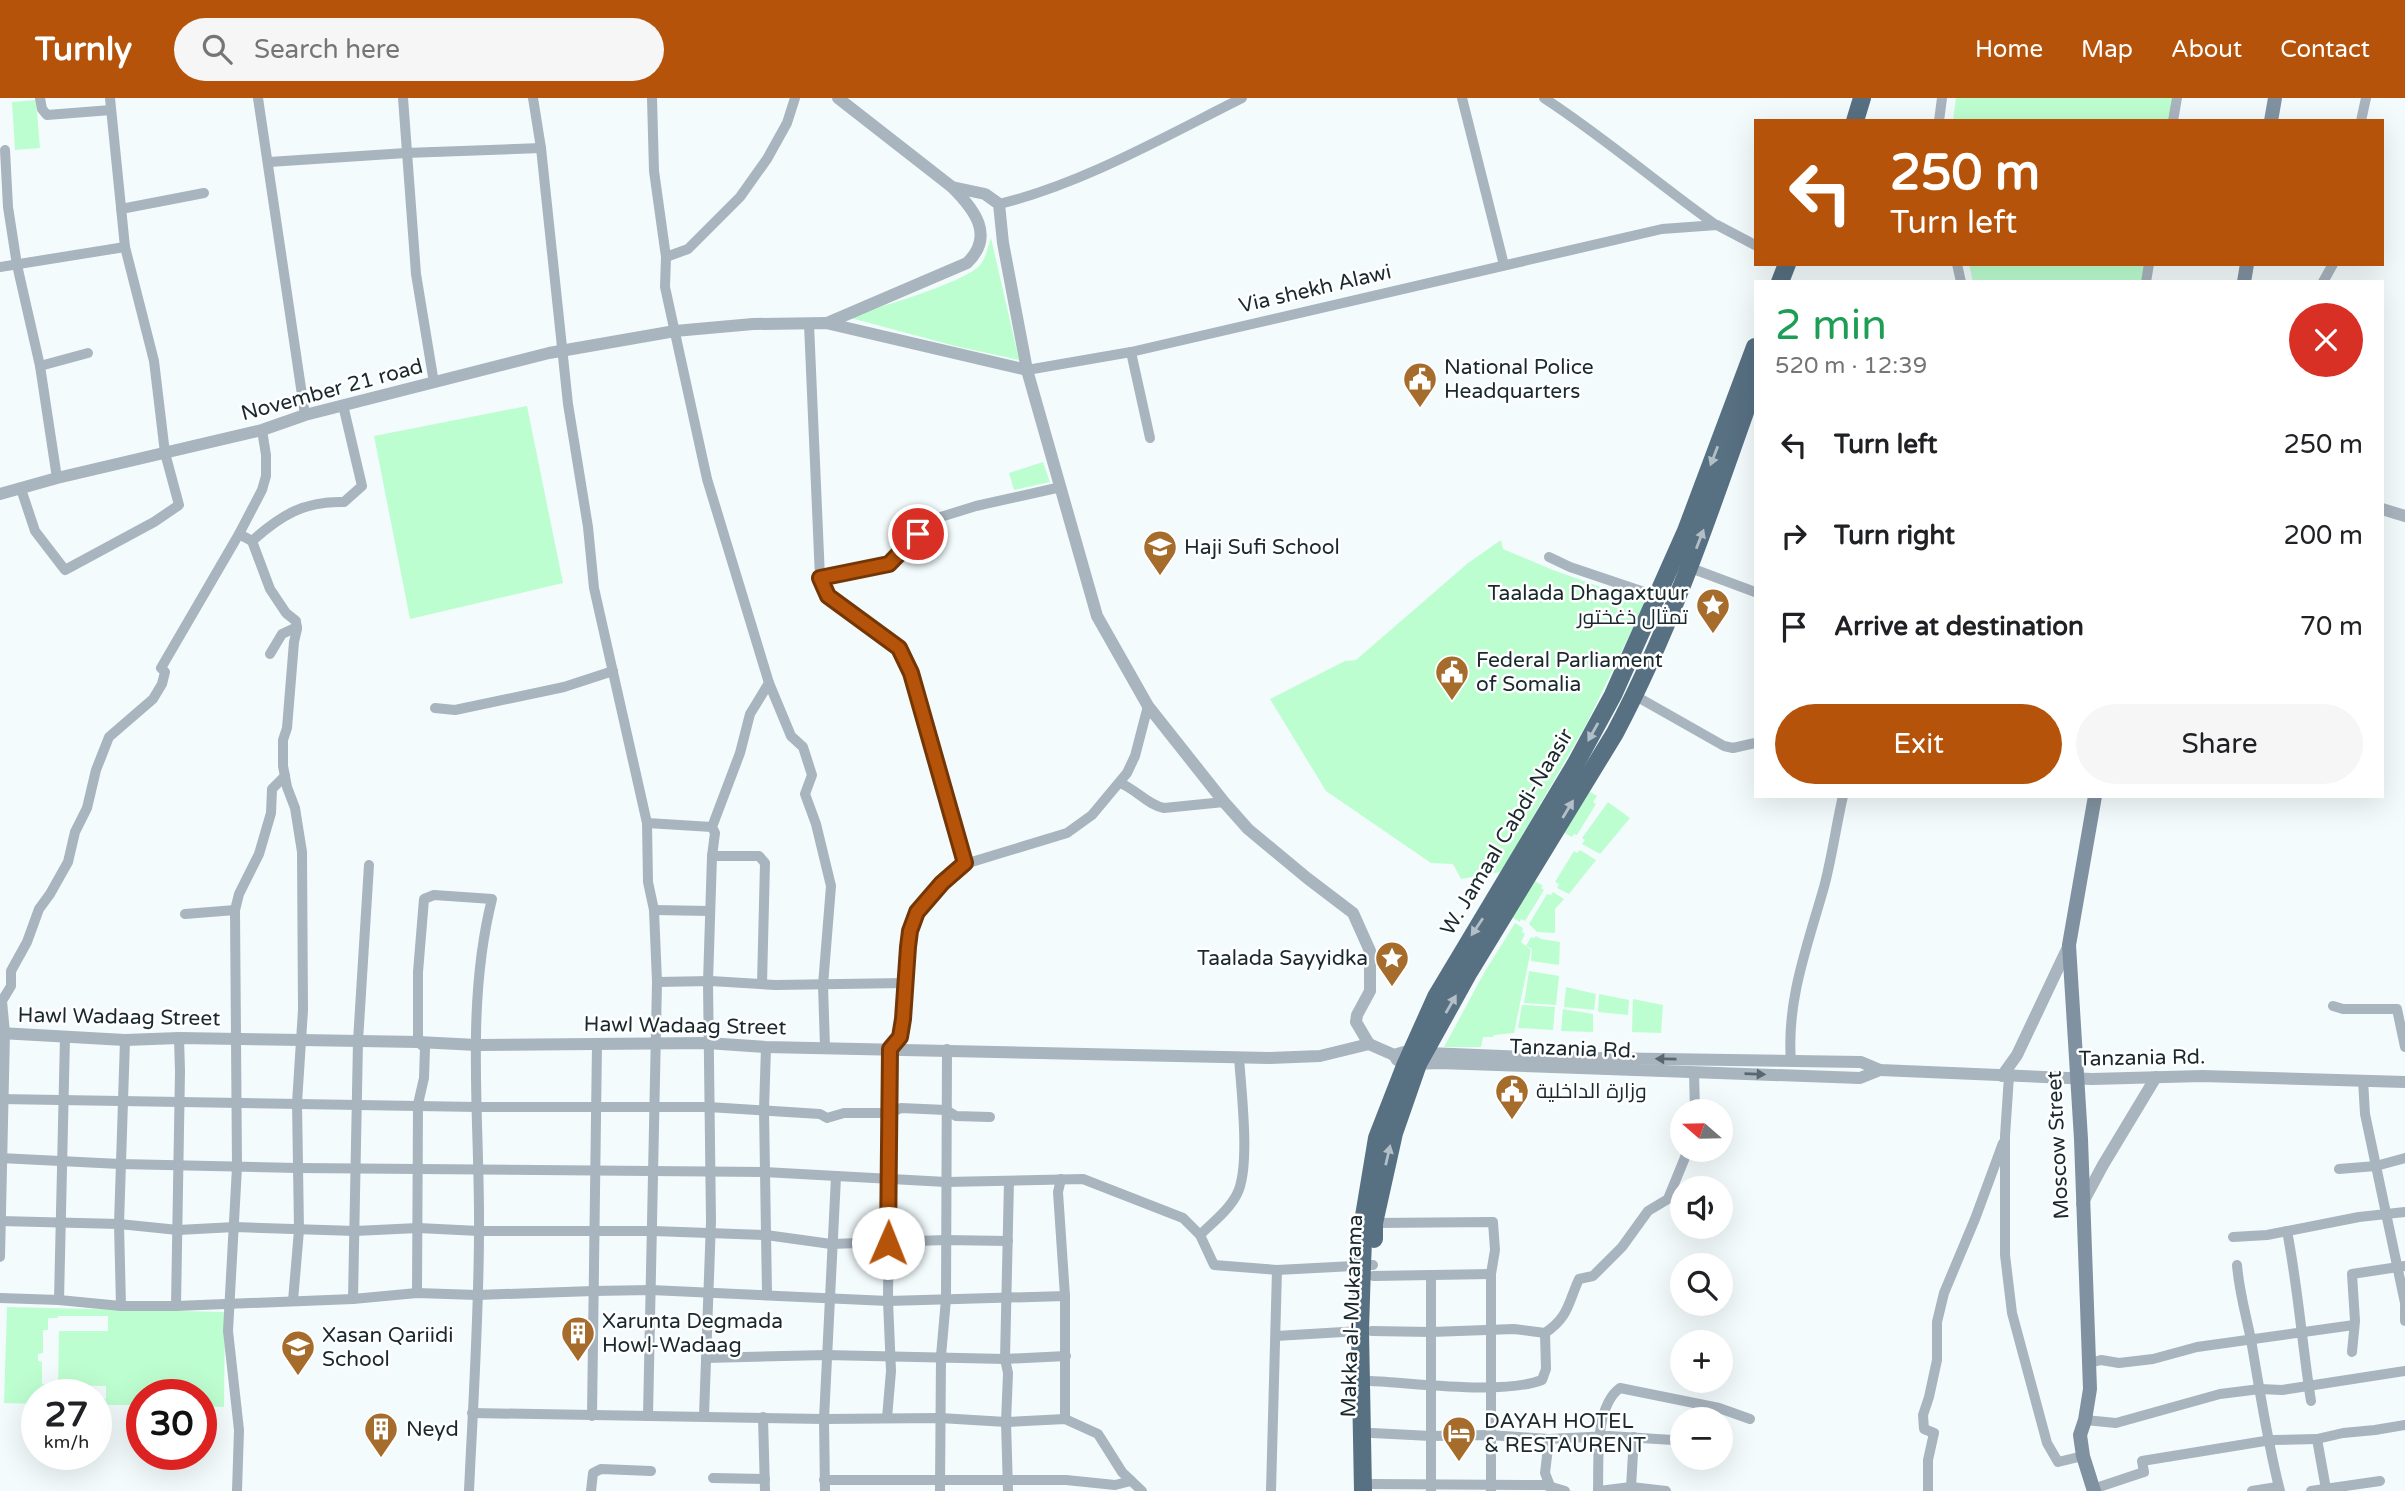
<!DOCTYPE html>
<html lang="en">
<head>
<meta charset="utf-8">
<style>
  body { margin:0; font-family:"Varela Round",Cairo,sans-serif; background:#f6f6f6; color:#202124; height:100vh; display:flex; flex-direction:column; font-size:26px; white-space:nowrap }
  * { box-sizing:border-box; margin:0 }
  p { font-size:23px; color:#757577 }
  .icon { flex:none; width:38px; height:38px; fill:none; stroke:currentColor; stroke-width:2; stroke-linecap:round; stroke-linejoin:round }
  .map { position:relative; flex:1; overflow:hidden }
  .sheet { position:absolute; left:1754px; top:182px; width:630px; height:518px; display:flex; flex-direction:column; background:#fff; border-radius:0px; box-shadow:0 7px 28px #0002 }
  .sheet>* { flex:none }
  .guide { position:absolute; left:1754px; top:21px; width:630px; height:147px; border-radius:0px; box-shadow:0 7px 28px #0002; background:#b45309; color:#fff; overflow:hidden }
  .needle { width:46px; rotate:290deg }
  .tools { position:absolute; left:1670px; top:1001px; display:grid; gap:14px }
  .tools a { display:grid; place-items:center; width:63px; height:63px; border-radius:50%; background:#fff; box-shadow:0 7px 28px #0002; font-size:35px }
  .speed { position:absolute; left:21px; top:1281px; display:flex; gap:14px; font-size:35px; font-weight:700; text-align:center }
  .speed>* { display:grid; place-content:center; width:91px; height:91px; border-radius:50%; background:#fff; box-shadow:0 7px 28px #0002; line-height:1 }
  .speed small { font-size:18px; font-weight:400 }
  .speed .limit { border:10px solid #d22; background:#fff; color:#111 }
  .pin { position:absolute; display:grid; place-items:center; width:60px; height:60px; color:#fff; margin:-30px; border:4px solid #fff; border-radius:50%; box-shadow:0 2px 7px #0007 }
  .me { position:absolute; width:77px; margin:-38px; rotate:1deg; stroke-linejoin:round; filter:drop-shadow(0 0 5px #0008) }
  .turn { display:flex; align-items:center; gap:24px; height:147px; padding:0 21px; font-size:32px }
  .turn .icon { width:91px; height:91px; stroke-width:2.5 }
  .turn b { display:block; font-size:49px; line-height:60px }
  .round { display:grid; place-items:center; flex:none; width:74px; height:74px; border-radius:37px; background:#f6f6f6 }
  .headline { display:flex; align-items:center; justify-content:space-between; height:119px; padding:0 21px }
  h1 { font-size:42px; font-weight:600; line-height:52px; color:#1e9e55 }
  .primary-button { display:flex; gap:14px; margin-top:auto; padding:14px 21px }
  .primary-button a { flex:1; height:80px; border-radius:42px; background:#b45309; color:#fff; font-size:28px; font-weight:600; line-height:80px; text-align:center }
  .primary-button a+a { background:#f6f6f6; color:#202124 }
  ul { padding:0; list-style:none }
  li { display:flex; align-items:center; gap:21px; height:91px; padding:0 21px }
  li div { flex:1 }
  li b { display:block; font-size:26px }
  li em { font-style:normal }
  header { display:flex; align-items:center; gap:42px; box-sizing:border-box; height:98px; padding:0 35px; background:#b45309; color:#fff }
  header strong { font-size:33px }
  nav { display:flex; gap:38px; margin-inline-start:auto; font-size:24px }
  .search { width:490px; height:63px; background:#f6f6f6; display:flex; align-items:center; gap:18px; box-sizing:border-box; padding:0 24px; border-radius:38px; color:#757577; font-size:26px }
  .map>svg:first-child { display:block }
  .green { fill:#bdfed0 }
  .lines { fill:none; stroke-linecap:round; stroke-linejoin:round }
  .minor { stroke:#a8b4be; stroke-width:10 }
  .tertiary { stroke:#a8b4be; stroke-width:12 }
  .secondary { stroke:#8092a1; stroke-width:14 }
  .trunk { stroke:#577082; stroke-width:18 }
  .oneway { fill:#b3bfc7 }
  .oneway2 { fill:#59686e }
  .route-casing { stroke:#753606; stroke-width:18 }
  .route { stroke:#b45309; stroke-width:12 }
  .labels { text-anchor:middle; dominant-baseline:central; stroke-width:5; stroke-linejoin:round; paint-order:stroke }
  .street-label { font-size:21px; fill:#19292d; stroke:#fff }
  .poi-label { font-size:21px; fill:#19292d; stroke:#fff; text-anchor:start }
</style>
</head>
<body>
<header>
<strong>Turnly</strong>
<div class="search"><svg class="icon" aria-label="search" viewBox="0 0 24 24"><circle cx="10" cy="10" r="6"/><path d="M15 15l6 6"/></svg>Search here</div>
<nav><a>Home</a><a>Map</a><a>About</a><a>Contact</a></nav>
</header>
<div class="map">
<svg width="2405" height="1393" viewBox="0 0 2405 1393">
  <rect width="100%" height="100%" fill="#f3fbfd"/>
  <g class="green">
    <path d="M1956,0H2173L2169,23H1953Z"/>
    <path d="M36,2L40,50L15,52L12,4Z"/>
    <path d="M991,140L1019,262L955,248L847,219C873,211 966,185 981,166C986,159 988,148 991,140Z"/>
    <path d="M1969,166H2145L2142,184H1973Z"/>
    <path d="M527,308L563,485L410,521L374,338Z"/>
    <path d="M1043,364L1050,384L1014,392L1009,375Z"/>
    <path d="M1501,442L1503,451L1553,472L1645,505L1587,625L1501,774L1461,781L1453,766L1431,765L1326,693L1270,601L1345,563L1356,562L1468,465Z"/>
    <path d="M1587,692L1597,698L1593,704L1596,706L1577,737L1574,736L1572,739L1561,733Z"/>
    <path d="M1608,704L1630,720L1600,756L1582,746L1585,742L1582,740Z"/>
    <path d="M1580,752L1596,762L1569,796L1557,790L1559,786L1555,784L1574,753L1577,755Z"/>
    <path d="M1532,781L1543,788L1541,790L1544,792L1525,823L1521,821L1520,824L1509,818Z"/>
    <path d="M1553,794L1564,801L1555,811V835L1537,834L1529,826L1547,796L1551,797Z"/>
    <path d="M1515,825L1523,830L1522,834L1525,836L1521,844L1531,852L1514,935L1494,937L1493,939H1483L1481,949H1444L1484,875Z"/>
    <path d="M1536,838L1541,841L1560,844L1559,867L1531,863L1532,851L1526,848L1531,839L1534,840Z"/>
    <path d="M1529,873L1559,878L1556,907L1524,905Z"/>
    <path d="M1566,889L1596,896L1594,912L1564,909Z"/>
    <path d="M1599,896L1629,902L1628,917L1598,914Z"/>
    <path d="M1633,901L1663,907L1661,935L1632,934Z"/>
    <path d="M1522,907L1555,909L1553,932L1518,930Z"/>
    <path d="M1563,911L1593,916V934L1561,933Z"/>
    <path d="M7,1209L225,1214L224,1309L201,1308V1297H142V1307H96V1301H106V1288L58,1287L59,1233H108V1218H58V1220H48V1232H43V1255L38,1256V1263L42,1264V1286L46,1287V1297H37V1306L4,1305Z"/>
  </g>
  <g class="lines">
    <g class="minor">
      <path d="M40,0L42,11L47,17L111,12"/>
      <path d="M258,0L305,317"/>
      <path d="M403,0L416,176L434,285"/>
      <path d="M533,0L541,50L568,306L588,429L594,490L647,725L648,784L654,812L657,884L648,1318"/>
      <path d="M652,0L654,73L666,159L665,189L707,381L769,585L791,638L803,649L812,677L805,696L816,726L831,788L823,887L825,949"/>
      <path d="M1462,0L1504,167"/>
      <path d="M1544,0C1604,39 1658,86 1716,127"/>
      <path d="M1939,23L1942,0"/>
      <path d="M2173,23L2177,0"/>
      <path d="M2361,23L2366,0"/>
      <path d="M5,52L8,109L17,167L40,268L57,380"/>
      <path d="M269,64L406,55L541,50"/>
      <path d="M999,106C1080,87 1168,37 1242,0"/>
      <path d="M121,111L204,95"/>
      <path d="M666,159L688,151L740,99L767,61L787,25L795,0"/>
      <path d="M1957,166L1961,184"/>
      <path d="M0,169L125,149"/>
      <path d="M2146,184L2149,166"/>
      <path d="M2323,184L2333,166"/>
      <path d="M809,226L820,480L828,498L899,550L911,575L965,766"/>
      <path d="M1131,254L1150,340"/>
      <path d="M40,268L88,255"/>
      <path d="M1027,272L1131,254L1662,131L1717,127L1755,147"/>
      <path d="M21,391L35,433L65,472L154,424L179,407L165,355L154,263L125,149L110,0"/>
      <path d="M239,436L252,443C281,417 304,403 344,404L362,388L343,307"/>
      <path d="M252,443L270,491L286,515L296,523L297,531L294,544L287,630L283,642V668L287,689L295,710L302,754L303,912L297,1005L299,1132L293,1203"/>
      <path d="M1549,459L1570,469L1656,498"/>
      <path d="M1688,469L1755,494"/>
      <path d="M820,480L889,466L931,422L976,408L1061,389"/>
      <path d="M270,556L282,536L297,529"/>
      <path d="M1634,597L1724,648L1733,650L1755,645"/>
      <path d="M435,610L455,612L564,589L613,573"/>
      <path d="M1120,685C1137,692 1148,707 1164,710L1224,704"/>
      <path d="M647,725L712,729"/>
      <path d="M712,758H759L765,765L762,886"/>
      <path d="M654,812L709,813"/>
      <path d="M185,816L235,812"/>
      <path d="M657,884L711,883L775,887L905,885"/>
      <path d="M2333,908L2343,911H2397L2405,949"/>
      <path d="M766,949L764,1012L767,1197"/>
      <path d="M1791,963C1786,903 1808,846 1824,789C1832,759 1836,728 1843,698"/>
      <path d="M1694,974L1695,1013"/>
      <path d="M2009,978L2005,1038V1157L2012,1215L2047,1345L2058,1364L2083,1358"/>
      <path d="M2363,982L2365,1016L2405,1205"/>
      <path d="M0,1001L477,1009H708L820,1016L827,1020L844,1015H890L901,1010L946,1012L956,1018L990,1019"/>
      <path d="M0,1060L120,1066L297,1070L764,1074L946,1084L1083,1081L1183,1120L1200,1137L1214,1167L1277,1172L1373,1167"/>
      <path d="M2339,1071L2376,1068L2405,1060"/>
      <path d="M1061,1081L1058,1094L1065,1198V1321"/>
      <path d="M0,1123L119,1126L178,1132L235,1129L355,1133L418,1130L479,1133H653L766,1137L831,1146L945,1142L1008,1143"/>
      <path d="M1374,1125L1493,1124L1495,1152L1491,1176V1393"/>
      <path d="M2287,1133C2298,1189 2302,1246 2311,1303"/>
      <path d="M1200,1137C1213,1124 1229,1112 1237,1096C1251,1069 1241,992 1239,959"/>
      <path d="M2233,1139L2267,1137L2359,1119L2405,1114"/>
      <path d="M0,1159L5,935L2,903L11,888V873L27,844L39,811L50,796L68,764L75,734L87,710L96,672L109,639L153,601L162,586L165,574L161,570L239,436L262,392L266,378V357L262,332"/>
      <path d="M2237,1167C2239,1193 2246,1217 2251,1242C2260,1293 2267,1343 2280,1393"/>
      <path d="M1431,1177V1393"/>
      <path d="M1373,1178L1491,1176"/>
      <path d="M417,1195L418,1006L424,980L425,950L418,944V874L424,801L434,797L492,801C465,908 480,1022 479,1131C479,1219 473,1306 469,1393"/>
      <path d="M0,1200L59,1202L121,1208H176L353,1201L417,1195L477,1197L593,1193L651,1192L888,1203L1065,1198"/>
      <path d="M353,1201L358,943L369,767"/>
      <path d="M59,1202L65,939"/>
      <path d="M121,1208L119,1126L125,942"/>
      <path d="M176,1208L180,973L179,940"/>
      <path d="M2405,1208V1223"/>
      <path d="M1372,1233L1431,1234L1514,1231L1545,1235C1569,1219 1568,1205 1579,1181L1593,1178L1622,1149L1648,1113L1668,1101L1688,1052"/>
      <path d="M1276,1238L1360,1233"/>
      <path d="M2352,1254L2355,1223L2352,1176L2405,1168"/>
      <path d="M706,1260L826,1257L1005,1261L1066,1258"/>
      <path d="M2089,1265L2101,1262L2119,1265L2153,1261L2197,1249L2354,1227"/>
      <path d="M1371,1283C1416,1285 1502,1297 1542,1282L1546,1271L1545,1235"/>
      <path d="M472,1315L824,1321L940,1320L1006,1324L1065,1321L1098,1336L1122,1374L1142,1393"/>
      <path d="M592,1318L597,945"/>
      <path d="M704,1318L711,1123L708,884L712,758L715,735L712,729L740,655L750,616L769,585"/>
      <path d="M763,1319L765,1393"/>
      <path d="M887,1320L891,1273L888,1203L890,951L900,939L903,921L908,849L910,833L917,814L942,785L965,766L1067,735L1092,717L1127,675L1135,658L1148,608"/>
      <path d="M2085,1322L2116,1325L2220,1296L2260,1291L2282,1292L2405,1273"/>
      <path d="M1372,1335L1431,1338L1490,1337L1549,1341L1609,1338L1673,1342"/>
      <path d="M1549,1341L1545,1375L1552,1393"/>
      <path d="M2317,1341L2326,1391"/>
      <path d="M713,1380L765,1381"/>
      <path d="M824,1382H1066L1115,1387L1131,1383"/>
      <path d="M1373,1386L1545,1387L1565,1393"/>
      <path d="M2093,1391L2144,1374L2142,1363L2271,1342L2317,1341L2343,1335L2375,1332L2405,1327"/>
      <path d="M237,1393L239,1332L228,1233L237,1069L235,812L239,796L259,756L271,715L272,691L285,678"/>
      <path d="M591,1393L593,1375L601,1371L651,1373"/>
      <path d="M825,1393L824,1321L836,1079"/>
      <path d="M940,1393L941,1258L946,1201L947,951"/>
      <path d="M1008,1393L1006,1324L1008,1275L1005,1261L1009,1083"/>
      <path d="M1271,1393L1277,1172"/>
      <path d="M1598,1393C1599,1364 1594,1309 1620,1290L1719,1310L1750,1321"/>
      <path d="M1599,1393L1631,1389L1666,1393"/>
      <path d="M1634,1393L1631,1389L1634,1339"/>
      <path d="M1928,1393V1362L1934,1335L1924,1331L1923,1317L1929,1299L1937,1262V1224L1944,1195L1975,1121L2003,1045"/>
      <path d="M2252,1393L2277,1389L2279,1393"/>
      <path d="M2311,1393L2380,1383"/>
    </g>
    <g class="tertiary">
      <path d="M838,0L952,89L985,96L999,106L1003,145L1027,272L1097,518L1148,608L1224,704L1248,731L1307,780L1353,815L1370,853V893L1357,917L1356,924L1369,946"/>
      <path d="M827,225L967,165C995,138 975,112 952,89"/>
      <path d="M0,396L57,380L262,332L305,317L549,255L675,233L753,226L826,225L1027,272"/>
      <path d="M2382,411L2405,418"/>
      <path d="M0,935L125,942L179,940L302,942L418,944L477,947L707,945L766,949L1269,960L1320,958L1369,946"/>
      <path d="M1369,946L1394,957L1397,962"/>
      <path d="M1394,957L1404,954L1527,959L1861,964L1880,972L2092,981L2202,978L2405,984"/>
      <path d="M1413,966L1439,965L1860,980L1880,972"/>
      <path d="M2002,978L2017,957L2069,847"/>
      <path d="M2082,1106L2103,1067L2156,979"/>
    </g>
    <g class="secondary">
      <path d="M2271,23L2275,0"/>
      <path d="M2244,184L2247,166"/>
      <path d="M2094,1393L2083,1358L2080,1337L2085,1322L2090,1291L2081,1041L2069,847L2095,698"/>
    </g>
    <g class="trunk">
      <path d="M1855,23L1862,0"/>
      <path d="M1780,184L1787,166"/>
      <path d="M1374,1141V1125L1394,1035L1418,966L1469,874L1615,635C1674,524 1713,404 1755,286"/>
      <path d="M1363,1393L1360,1233L1362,1167L1364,1118L1377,1040L1405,968L1436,899L1575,667L1613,597L1686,433L1755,249"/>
    </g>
  </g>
  <defs><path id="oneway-solid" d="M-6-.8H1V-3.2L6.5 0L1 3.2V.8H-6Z" transform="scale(1.75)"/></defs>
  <g class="oneway">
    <use href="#oneway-solid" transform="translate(1714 358) rotate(111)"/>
    <use href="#oneway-solid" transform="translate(1700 441) rotate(-69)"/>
    <use href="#oneway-solid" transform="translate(1593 634) rotate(119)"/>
    <use href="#oneway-solid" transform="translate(1568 711) rotate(-59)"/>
    <use href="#oneway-solid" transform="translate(1477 829) rotate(124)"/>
    <use href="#oneway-solid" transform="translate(1451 906) rotate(-60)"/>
    <use href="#oneway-solid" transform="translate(1388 1057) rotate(-77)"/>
  </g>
  <g class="oneway2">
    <use href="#oneway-solid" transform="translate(1666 961) rotate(-179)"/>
    <use href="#oneway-solid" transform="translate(1755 976) rotate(2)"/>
  </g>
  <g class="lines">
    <g class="route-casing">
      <path id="route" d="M888,1145L890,951L900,939L903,921L908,849L910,833L917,814L942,785L965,765L911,575L899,550L828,498L820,480L889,466L918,436"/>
    </g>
    <use href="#route" class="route"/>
  </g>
  <defs>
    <g id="civic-pin" transform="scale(1.75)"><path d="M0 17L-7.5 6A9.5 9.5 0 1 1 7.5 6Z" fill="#a66c2c" stroke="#fff"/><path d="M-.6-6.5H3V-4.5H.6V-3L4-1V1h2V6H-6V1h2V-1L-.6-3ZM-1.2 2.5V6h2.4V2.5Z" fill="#fff"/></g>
    <g id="school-pin" transform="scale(1.75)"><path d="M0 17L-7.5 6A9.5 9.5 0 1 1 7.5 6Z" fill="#a66c2c" stroke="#fff"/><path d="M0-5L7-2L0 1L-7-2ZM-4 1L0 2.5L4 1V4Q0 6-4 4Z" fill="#fff"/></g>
    <g id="sight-pin" transform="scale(1.75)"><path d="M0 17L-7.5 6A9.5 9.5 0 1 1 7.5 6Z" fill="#a66c2c" stroke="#fff"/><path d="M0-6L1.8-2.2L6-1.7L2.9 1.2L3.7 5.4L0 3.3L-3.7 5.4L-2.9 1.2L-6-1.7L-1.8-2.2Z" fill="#fff"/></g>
    <g id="building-pin" transform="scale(1.75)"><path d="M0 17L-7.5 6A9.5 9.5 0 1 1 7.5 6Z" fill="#a66c2c" stroke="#fff"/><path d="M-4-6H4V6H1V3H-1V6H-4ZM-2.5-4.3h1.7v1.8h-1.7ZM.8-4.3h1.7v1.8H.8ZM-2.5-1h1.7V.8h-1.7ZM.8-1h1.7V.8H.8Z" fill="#fff"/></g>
    <g id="hotel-pin" transform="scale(1.75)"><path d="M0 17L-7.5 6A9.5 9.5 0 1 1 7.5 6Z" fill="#a66c2c" stroke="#fff"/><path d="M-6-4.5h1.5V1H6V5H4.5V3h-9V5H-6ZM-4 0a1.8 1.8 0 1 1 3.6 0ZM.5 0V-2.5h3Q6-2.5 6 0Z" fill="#fff"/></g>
  </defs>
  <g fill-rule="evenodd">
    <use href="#civic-pin" x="1420" y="281"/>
    <use href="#school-pin" x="1160" y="449"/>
    <use href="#sight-pin" x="1713" y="507"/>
    <use href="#civic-pin" x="1452" y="574"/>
    <use href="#sight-pin" x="1392" y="860"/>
    <use href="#civic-pin" x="1512" y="993"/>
    <use href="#building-pin" x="578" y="1235"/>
    <use href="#school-pin" x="298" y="1249"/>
    <use href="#building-pin" x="381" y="1331"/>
    <use href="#hotel-pin" x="1459" y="1335"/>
  </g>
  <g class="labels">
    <g class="street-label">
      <text transform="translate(1315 191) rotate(-13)">Via shekh Alawi</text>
      <text transform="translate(332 292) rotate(-15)">November 21 road</text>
      <text transform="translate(1507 734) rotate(-59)">W. Jamaal Cabdi-Naasir</text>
      <text transform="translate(119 919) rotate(1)">Hawl Wadaag Street</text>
      <text transform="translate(685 928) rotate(1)">Hawl Wadaag Street</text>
      <text transform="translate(1573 951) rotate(2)">Tanzania Rd.</text>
      <text transform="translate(2142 960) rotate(-1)">Tanzania Rd.</text>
      <text transform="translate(2058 1047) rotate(-93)">Moscow Street</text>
      <text transform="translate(1352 1218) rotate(-88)">Makka al-Mukarama</text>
    </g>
    <g class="poi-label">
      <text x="1444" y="269">National Police<tspan x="1444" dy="24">Headquarters</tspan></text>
      <text x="1184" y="449">Haji Sufi School</text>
      <text x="1688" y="495" text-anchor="end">Taalada Dhagaxtuur<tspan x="1688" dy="24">تمثال ذغختور</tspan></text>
      <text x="1476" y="562">Federal Parliament<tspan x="1476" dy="24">of Somalia</tspan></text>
      <text x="1368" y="860" text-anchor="end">Taalada Sayyidka</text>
      <text x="1536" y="993">وزارة الداخلية</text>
      <text x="602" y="1223">Xarunta Degmada<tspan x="602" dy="24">Howl-Wadaag</tspan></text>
      <text x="322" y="1237">Xasan Qariidi<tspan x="322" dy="24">School</tspan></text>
      <text x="1484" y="1323">DAYAH HOTEL<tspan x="1484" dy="24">&amp; RESTAURENT</tspan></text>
      <text x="406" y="1331">Neyd</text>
    </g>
  </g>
</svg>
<div class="tools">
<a><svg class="needle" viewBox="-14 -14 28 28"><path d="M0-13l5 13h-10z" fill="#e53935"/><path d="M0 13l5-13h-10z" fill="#757577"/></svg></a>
<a><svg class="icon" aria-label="sound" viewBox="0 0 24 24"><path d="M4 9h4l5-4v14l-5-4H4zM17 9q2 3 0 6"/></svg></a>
<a><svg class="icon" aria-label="search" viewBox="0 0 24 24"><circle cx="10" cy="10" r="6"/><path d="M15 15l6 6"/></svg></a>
<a>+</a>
<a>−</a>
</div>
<div class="speed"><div>27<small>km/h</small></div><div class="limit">30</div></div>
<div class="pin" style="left:918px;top:436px;background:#d93025"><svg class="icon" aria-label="arrive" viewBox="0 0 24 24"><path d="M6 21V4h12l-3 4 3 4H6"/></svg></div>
<svg class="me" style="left:888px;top:1145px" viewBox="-20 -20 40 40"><circle r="19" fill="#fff"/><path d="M0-13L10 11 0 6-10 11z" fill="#b45309"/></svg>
<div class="guide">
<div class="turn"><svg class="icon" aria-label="left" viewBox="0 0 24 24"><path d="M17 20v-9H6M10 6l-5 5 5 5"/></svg><div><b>250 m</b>Turn left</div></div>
</div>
<section class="sheet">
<div class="headline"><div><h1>2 min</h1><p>520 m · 12:39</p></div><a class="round" style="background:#d93025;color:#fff"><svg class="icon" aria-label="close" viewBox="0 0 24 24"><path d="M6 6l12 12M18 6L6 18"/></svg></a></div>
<ul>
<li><svg class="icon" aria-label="left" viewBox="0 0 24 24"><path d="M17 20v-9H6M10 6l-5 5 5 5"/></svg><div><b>Turn left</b></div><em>250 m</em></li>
<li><svg class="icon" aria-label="right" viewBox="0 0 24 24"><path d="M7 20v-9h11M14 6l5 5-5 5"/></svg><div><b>Turn right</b></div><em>200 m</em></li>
<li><svg class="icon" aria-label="arrive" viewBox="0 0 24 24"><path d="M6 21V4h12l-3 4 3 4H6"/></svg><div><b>Arrive at destination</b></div><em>70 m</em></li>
</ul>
<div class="primary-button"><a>Exit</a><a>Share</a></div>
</section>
</div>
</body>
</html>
